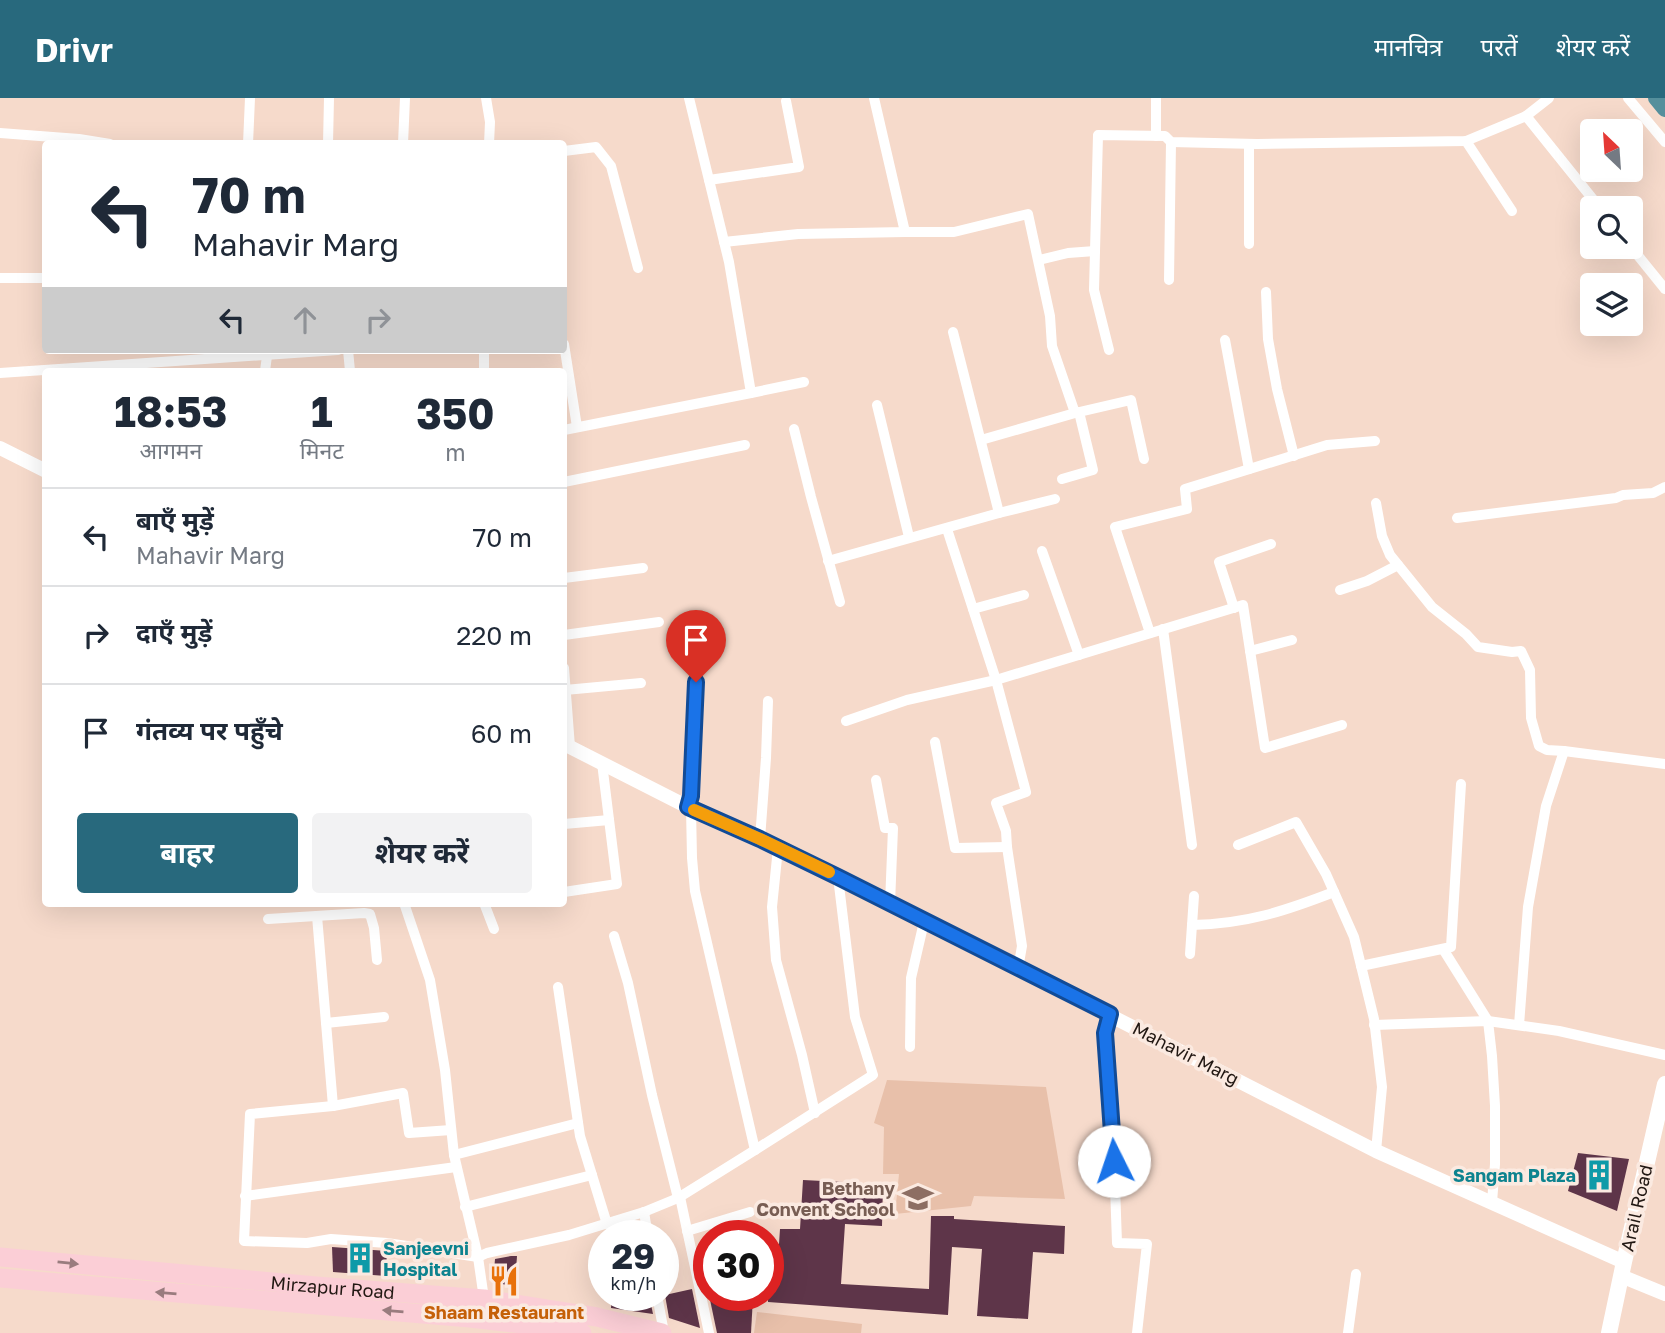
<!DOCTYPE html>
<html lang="hi">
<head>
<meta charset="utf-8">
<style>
  body { margin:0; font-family:"Golos Text","Noto Sans Devanagari",sans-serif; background:#f2f2f3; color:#1f2937; height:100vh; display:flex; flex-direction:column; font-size:26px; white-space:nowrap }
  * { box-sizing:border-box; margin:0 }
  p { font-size:23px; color:#747a83 }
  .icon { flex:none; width:38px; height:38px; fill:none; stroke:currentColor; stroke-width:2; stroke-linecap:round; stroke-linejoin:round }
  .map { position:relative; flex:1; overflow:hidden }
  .panel { position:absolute; left:42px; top:270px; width:525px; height:539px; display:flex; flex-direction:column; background:#fff; border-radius:7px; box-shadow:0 7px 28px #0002 }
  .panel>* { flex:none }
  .guide { position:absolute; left:42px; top:42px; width:525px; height:214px; border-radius:7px; box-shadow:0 7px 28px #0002; background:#fff; color:#1f2937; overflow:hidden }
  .needle { width:46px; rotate:335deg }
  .buttons { position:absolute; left:1580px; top:21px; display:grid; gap:14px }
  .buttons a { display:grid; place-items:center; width:63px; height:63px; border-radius:7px; background:#fff; box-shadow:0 7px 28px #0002; font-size:35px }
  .speed { position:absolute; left:588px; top:1122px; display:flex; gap:14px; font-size:35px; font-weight:700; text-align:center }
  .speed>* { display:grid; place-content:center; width:91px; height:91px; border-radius:50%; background:#fff; box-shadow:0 7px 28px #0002; line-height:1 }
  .speed small { font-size:18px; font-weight:400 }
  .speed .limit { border:10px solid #d22; background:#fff; color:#111 }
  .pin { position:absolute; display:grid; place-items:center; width:60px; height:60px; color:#fff; margin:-72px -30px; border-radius:50% 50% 50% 0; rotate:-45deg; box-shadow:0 0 7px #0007 }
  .pin .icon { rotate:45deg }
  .me { position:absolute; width:77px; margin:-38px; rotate:356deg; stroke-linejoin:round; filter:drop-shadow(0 0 5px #0008) }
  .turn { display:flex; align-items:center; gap:24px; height:147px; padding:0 35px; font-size:32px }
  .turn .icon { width:91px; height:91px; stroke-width:2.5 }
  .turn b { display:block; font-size:49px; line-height:60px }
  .lanes { display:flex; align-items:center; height:66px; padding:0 35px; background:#0003; justify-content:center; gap:35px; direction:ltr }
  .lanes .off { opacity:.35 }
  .eta { display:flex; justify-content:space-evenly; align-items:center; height:119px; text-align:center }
  .eta b { font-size:42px; font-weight:700; line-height:49px }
  .primary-button { display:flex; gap:14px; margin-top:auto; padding:14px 35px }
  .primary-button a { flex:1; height:80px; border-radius:7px; background:#28697d; color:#fff; font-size:28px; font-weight:700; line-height:80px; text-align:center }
  .primary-button a+a { background:#f2f2f3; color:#1f2937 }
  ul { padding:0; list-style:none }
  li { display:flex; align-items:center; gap:21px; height:98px; padding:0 35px; border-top:2px solid #e0e1e3 }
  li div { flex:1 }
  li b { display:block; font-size:26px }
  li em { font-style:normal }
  header { display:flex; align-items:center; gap:42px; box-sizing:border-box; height:98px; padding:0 35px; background:#28697d; color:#fff }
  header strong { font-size:33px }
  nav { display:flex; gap:38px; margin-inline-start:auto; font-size:24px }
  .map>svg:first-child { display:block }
  .green { fill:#e8c0aa }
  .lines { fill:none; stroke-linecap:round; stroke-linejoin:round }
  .canal { stroke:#558f9c; stroke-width:16 }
  .building { fill:#5e3549 }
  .minor { stroke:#fff; stroke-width:10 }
  .tertiary { stroke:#fff; stroke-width:14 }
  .secondary { stroke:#fff; stroke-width:16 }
  .trunk { stroke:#fbced6; stroke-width:19 }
  .oneway { fill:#997c7e }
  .route-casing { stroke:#114b97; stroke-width:18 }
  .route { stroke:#1a73e8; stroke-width:12 }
  .slow { stroke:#f59e0b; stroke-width:12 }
  .labels { text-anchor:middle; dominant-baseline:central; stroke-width:7; stroke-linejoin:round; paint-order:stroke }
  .street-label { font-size:18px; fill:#221813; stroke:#fbeae1 }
  .culture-label { font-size:18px; font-weight:bold; fill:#0d838f; stroke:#fbeae1; text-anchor:end }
  .education-label { font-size:18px; font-weight:bold; fill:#785e54; stroke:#fbeae1; text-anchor:end }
  .food-label { font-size:18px; font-weight:bold; fill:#c56008; stroke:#fbeae1 }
</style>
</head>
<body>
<header>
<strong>Drivr</strong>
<nav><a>मानचित्र</a><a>परतें</a><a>शेयर करें</a></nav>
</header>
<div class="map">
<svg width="1665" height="1235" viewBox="0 0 1665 1235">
  <rect width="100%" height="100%" fill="#f6dacb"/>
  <g class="green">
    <path d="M887,982L1046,989L1065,1101L974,1098L971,1108L895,1116L899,1076H883L884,1029L874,1025Z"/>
    <path d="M757,1214L862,1226L861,1235H754Z"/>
  </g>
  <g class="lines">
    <path class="canal" d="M1656,0L1665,11"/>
  </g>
  <g class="building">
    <path d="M1578,1055L1629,1061L1617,1113L1568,1093Z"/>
    <path d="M803,1082L883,1086L882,1128L845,1126L841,1186L929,1191L931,1118H954V1121L1065,1128L1064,1156L1033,1154L1028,1221L977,1218L982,1151L952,1149L948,1217L768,1204V1146H779L780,1131H800Z"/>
    <path d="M332,1149L387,1153L386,1178L333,1174Z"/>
    <path d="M511,1158H517L515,1187L493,1186L495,1161Z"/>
    <path d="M692,1191L700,1230L669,1220L665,1197Z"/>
    <path d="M612,1197H649L653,1216L611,1210Z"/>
    <path d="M709,1197L753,1199L751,1235H717Z"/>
  </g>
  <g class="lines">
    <g class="minor">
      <path d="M486,0L490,24L489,46"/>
      <path d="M1156,0V38"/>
      <path d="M1628,0L1665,44"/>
      <path d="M1526,18L1549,0"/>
      <path d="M0,35L79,41L110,46"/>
      <path d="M1466,43L1512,113"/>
      <path d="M248,46L250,0"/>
      <path d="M328,46L329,0"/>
      <path d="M403,46L405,0"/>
      <path d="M1249,46V146"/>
      <path d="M564,53L596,49L611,68L638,170"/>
      <path d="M709,82L799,69L786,3"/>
      <path d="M905,134H954L1028,116L1050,218L1052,248L1075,315"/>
      <path d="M724,144L798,136L905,134L874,0"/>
      <path d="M1631,149L1665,191"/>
      <path d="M1039,162L1068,155L1095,153"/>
      <path d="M0,180H46"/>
      <path d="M1169,182L1171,44"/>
      <path d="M1266,194L1268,241L1277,291L1294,358"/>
      <path d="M1225,242L1249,371"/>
      <path d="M564,246L577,329"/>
      <path d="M348,252L350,273"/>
      <path d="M1109,252L1094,192L1098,37L1165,38L1171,44L1257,46L1466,43L1526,18L1600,110"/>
      <path d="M265,273L267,258L266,252"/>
      <path d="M484,273V252"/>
      <path d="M0,275L338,252"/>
      <path d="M751,295L804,284"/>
      <path d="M877,307L909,439"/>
      <path d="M794,331L811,399L840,504"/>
      <path d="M564,332L751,295L729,164L689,0"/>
      <path d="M981,342L1075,315L1131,302L1144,361"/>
      <path d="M1062,381L1093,372L1079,314"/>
      <path d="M564,384L745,347"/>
      <path d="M1376,405L1382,438L1390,457L1432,509L1466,536L1478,549L1512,554L1521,553L1530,572L1531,620L1539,648L1547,652L1564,653L1665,666"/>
      <path d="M999,415L1055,401"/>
      <path d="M1457,420L1616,400L1623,397L1653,395L1665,389"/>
      <path d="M947,431L996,582L1026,694L996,705L1006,733L1007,749L1022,848L1018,871"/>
      <path d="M1042,453L1079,557"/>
      <path d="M828,463L999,415L953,234"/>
      <path d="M564,480L643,470"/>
      <path d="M1340,492L1367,483L1398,467"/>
      <path d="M1234,510L1219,464L1271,446"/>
      <path d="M973,511L1024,497"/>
      <path d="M1163,531L1192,747"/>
      <path d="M1150,535L1115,429L1187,411L1185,391L1327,347L1375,343"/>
      <path d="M564,537L659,524"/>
      <path d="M1250,553L1292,542"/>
      <path d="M564,570L570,649"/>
      <path d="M565,592L641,585"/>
      <path d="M846,623L907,602L996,582L1243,507L1265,650L1342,627"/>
      <path d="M935,644L955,750L1007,749"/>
      <path d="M876,682L885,730H893L890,806"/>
      <path d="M688,709L691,698L699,540"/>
      <path d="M691,710L692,760L695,793L755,1052"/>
      <path d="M564,726L609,722"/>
      <path d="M760,741L766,660L768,603"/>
      <path d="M1238,747L1296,724L1326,776L1354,839L1374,921L1382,989L1376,1053"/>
      <path d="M778,750L772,809L776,862L802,957L815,1015"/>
      <path d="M564,794L617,786L602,665"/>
      <path d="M404,805L430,882L445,972L454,1057L478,1159L484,1201"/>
      <path d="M484,805L494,831"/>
      <path d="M317,818L333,1008"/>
      <path d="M268,821L364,815L370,816L374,830L377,862"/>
      <path d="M1192,827C1246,826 1285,813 1334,794"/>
      <path d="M614,838L628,885L652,997L678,1100"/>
      <path d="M1443,851L1488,923L1492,958L1495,1008V1066L1492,1104"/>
      <path d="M1190,856L1194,798"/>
      <path d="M1361,868L1451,849L1461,686"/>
      <path d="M558,889L580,1038L607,1126"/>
      <path d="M1110,916L1105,935L1115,1088L1117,1145L1147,1146L1137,1235"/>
      <path d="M326,925L384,919"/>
      <path d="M1374,927L1488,923L1559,933L1665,957"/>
      <path d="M1519,927L1528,809L1546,708L1564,653"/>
      <path d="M910,949L911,880L924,824"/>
      <path d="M451,1032L409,1035L403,995L333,1008L250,1016L244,1143L307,1145L331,1141L387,1145L478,1159L487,1155L569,1137L644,1114L678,1100L755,1052L873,977L855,919L838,779"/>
      <path d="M454,1057L578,1025"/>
      <path d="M245,1098L456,1069"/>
      <path d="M680,1099L709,1235"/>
      <path d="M465,1109L592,1077"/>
      <path d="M644,1114L648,1138"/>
      <path d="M687,1133L750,1114"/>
      <path d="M657,1197L664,1235"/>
      <path d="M1348,1235L1356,1176"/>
    </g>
    <g class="tertiary">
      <path d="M0,350L46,373"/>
      <path d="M564,646L688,709L760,741L838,779L1376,1053L1624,1164"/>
      <path d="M1621,1178L1665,1196"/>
    </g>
    <path class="secondary" d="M1609,1235L1624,1164L1665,986"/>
    <g class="trunk">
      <path id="s1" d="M0,1159L316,1188L484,1201L597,1219L662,1235"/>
      <path d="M0,1180L470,1220L540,1228L582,1235"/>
    </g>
  </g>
  <defs><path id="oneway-solid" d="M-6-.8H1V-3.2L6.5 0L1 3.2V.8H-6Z" transform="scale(1.75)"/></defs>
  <g class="oneway">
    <use href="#oneway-solid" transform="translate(68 1165) rotate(6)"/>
    <use href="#oneway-solid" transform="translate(166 1195) rotate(-175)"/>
    <use href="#oneway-solid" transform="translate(393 1213) rotate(-175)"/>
  </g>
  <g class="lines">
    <g class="route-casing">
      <path id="route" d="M696,584L691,698L688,709L760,741L838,779L1110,916L1105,935L1114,1063"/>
    </g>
    <use href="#route" class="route"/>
    <path class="slow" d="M694,712L760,741L829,774"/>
  </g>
  <defs>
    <g id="building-bare" transform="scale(2.415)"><path d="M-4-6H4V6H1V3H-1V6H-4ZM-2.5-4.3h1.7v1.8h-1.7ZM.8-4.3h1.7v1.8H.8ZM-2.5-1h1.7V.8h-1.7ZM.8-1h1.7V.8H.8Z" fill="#0f9aa8" stroke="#fbeae1" stroke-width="2.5" paint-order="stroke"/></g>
    <g id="school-bare" transform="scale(2.415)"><path d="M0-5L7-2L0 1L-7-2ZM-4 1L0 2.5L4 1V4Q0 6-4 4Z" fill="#8d6e63" stroke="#fbeae1" stroke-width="2.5" paint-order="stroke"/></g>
    <g id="restaurant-bare" transform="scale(2.415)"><path d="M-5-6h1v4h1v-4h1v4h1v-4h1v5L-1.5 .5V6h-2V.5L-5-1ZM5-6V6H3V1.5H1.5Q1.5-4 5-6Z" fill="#e8710a" stroke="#fbeae1" stroke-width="2.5" paint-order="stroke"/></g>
  </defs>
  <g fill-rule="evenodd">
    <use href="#building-bare" x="1599" y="1077"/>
    <use href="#school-bare" x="918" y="1100"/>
    <use href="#building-bare" x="360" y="1160"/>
    <use href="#restaurant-bare" x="504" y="1183"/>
  </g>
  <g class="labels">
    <g class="street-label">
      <text transform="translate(1186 955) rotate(27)">Mahavir Marg</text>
      <text transform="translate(1636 1110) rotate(-77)">Arail Road</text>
      <text stroke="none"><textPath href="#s1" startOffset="334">Mirzapur Road</textPath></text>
    </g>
    <g class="culture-label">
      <text x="1576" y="1077">Sangam Plaza</text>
      <text x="383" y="1150" text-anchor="start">Sanjeevni<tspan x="383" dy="21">Hospital</tspan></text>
    </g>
    <g class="education-label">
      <text x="895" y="1090">Bethany<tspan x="895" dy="21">Convent School</tspan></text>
    </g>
    <g class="food-label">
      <text x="504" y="1214">Shaam Restaurant</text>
    </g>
  </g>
</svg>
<div class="buttons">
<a><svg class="needle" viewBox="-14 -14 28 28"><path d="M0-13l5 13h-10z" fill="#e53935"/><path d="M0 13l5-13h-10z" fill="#747a83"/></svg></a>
<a><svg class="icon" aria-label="search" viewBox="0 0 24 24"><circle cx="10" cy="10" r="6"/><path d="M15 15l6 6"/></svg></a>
<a><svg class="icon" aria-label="layers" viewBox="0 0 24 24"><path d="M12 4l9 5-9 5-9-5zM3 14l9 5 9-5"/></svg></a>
</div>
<div class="speed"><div>29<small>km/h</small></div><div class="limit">30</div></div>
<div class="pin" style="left:696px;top:584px;background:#d93025"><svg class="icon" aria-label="arrive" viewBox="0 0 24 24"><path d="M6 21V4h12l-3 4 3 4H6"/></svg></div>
<svg class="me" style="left:1114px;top:1063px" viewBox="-20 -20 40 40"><circle r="19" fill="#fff"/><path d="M0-13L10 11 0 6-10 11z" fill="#1a73e8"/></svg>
<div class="guide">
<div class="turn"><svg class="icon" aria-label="left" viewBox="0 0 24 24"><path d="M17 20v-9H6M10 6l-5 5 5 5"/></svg><div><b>70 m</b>Mahavir Marg</div></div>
<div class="lanes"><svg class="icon" aria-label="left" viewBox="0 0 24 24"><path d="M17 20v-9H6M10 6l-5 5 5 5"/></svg><svg class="icon off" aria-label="ahead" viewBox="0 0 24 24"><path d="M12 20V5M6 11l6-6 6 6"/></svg><svg class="icon off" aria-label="right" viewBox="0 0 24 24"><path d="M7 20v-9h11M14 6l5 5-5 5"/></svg></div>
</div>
<section class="panel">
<div class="eta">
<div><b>18:53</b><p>आगमन</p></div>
<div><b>1</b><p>मिनट</p></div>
<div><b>350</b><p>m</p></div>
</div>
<ul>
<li><svg class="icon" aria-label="left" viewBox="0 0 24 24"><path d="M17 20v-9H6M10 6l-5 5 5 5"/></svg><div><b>बाएँ मुड़ें</b><p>Mahavir Marg</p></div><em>70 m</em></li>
<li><svg class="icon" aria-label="right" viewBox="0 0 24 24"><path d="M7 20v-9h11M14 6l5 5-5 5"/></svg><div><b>दाएँ मुड़ें</b></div><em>220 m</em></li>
<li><svg class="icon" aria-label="arrive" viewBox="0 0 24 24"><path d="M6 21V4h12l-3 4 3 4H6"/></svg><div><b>गंतव्य पर पहुँचे</b></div><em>60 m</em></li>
</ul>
<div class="primary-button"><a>बाहर</a><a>शेयर करें</a></div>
</section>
</div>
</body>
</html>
